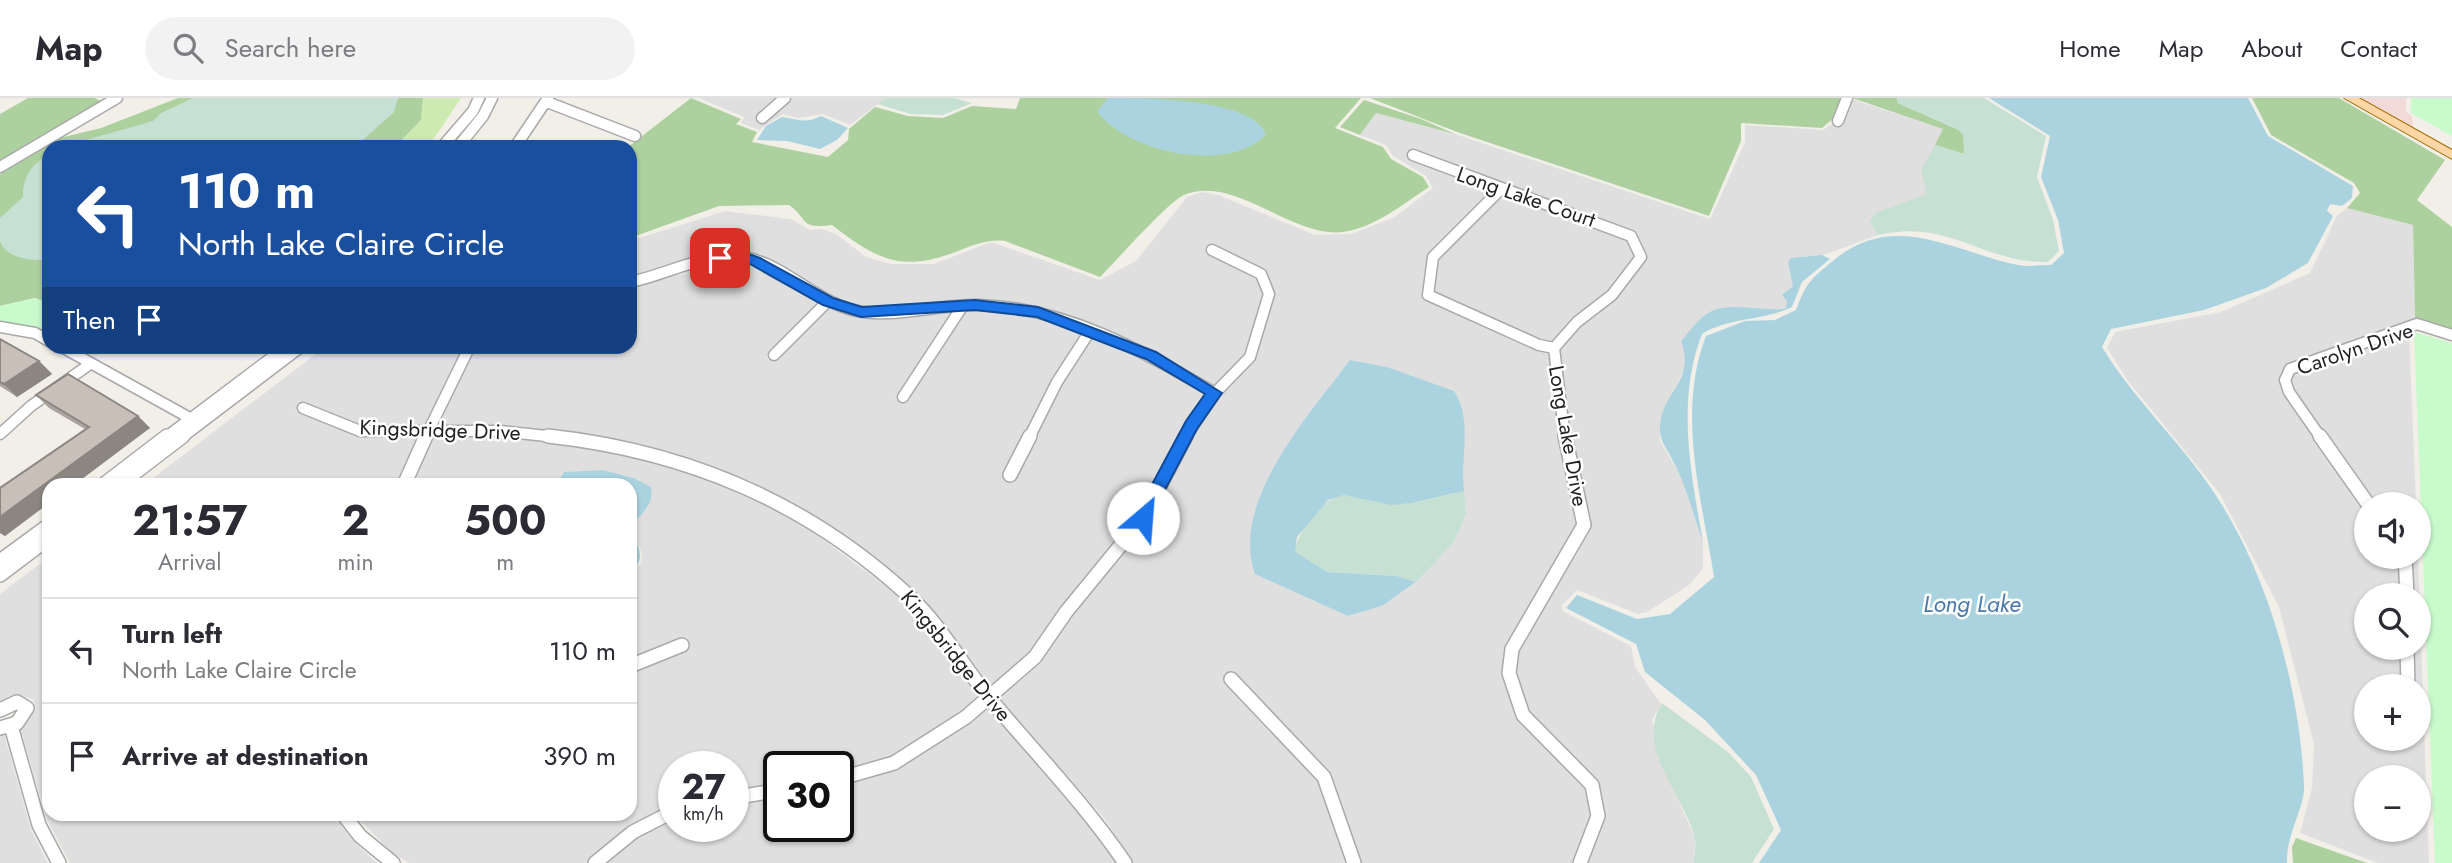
<!DOCTYPE html>
<html lang="en">
<head>
<meta charset="utf-8">
<style>
  body { margin:0; font-family:Jost,sans-serif; background:#f2f2f3; color:#2b2b33; height:100vh; display:flex; flex-direction:column; font-size:26px; white-space:nowrap }
  * { box-sizing:border-box; margin:0 }
  p { font-size:23px; color:#7c7c81 }
  .icon { flex:none; width:38px; height:38px; fill:none; stroke:currentColor; stroke-width:2; stroke-linecap:round; stroke-linejoin:round }
  .map { position:relative; flex:1; overflow:hidden }
  .details { position:absolute; left:42px; top:380px; width:595px; height:343px; display:flex; flex-direction:column; background:#fff; border-radius:21px; box-shadow:0 2px 5px #0004 }
  .details>* { flex:none }
  .guide { position:absolute; left:42px; top:42px; width:595px; height:214px; border-radius:21px; box-shadow:0 2px 5px #0004; background:#1a4fa0; color:#fff; overflow:hidden }
  .controls { position:absolute; left:2354px; top:394px; display:grid; gap:14px }
  .controls a { display:grid; place-items:center; width:77px; height:77px; border-radius:50%; background:#fff; box-shadow:0 2px 5px #0004; font-size:35px }
  .speed { position:absolute; left:658px; top:653px; display:flex; gap:14px; font-size:35px; font-weight:700; text-align:center }
  .speed>* { display:grid; place-content:center; width:91px; height:91px; border-radius:50%; background:#fff; box-shadow:0 2px 5px #0004; line-height:1 }
  .speed small { font-size:18px; font-weight:400 }
  .speed .limit { border:4px solid #111; border-radius:10px; background:#fff; color:#111 }
  .pin { position:absolute; display:grid; place-items:center; width:60px; height:60px; color:#fff; margin:-30px; border-radius:14px; box-shadow:0 4px 10px #0006 }
  .me { position:absolute; width:77px; margin:-38px; rotate:27deg; stroke-linejoin:round; filter:drop-shadow(0 0 5px #0008) }
  .turn { display:flex; align-items:center; gap:24px; height:147px; padding:0 21px; font-size:32px }
  .turn .icon { width:91px; height:91px; stroke-width:2.5 }
  .turn b { display:block; font-size:49px; line-height:60px }
  .then { display:flex; align-items:center; height:66px; padding:0 21px; background:#0003; gap:14px; font-size:26px }
  .eta { display:flex; justify-content:space-evenly; align-items:center; height:119px; text-align:center }
  .eta b { font-size:42px; font-weight:700; line-height:49px }
  ul { padding:0; list-style:none }
  li { display:flex; align-items:center; gap:21px; height:105px; padding:0 21px; border-top:2px solid #e1e1e2 }
  li div { flex:1 }
  li b { display:block; font-size:26px }
  li em { font-style:normal }
  header { display:flex; align-items:center; gap:42px; box-sizing:border-box; height:98px; padding:0 35px; background:#fff; border-bottom:2px solid #e1e1e2 }
  header strong { font-size:33px }
  nav { display:flex; gap:38px; margin-inline-start:auto; font-size:24px }
  .search { width:490px; height:63px; background:#f2f2f3; display:flex; align-items:center; gap:18px; box-sizing:border-box; padding:0 24px; border-radius:38px; color:#7c7c81; font-size:26px }
  .map>svg:first-child { display:block }
  .residential { fill:#e0dfdf; fill-rule:evenodd }
  .commercial { fill:#f2dad9 }
  .grass { fill:#cdebb0 }
  .forest { fill:#add19e }
  .wetland { fill:#c6e0d4 }
  .park { fill:#c8facc }
  .water { fill:#aad3df }
  .lines { fill:none; stroke-linecap:round; stroke-linejoin:round }
  .minor-far1-casing { stroke:#a9a9a9; stroke-width:13 }
  .minor-casing { stroke:#a9a9a9; stroke-width:16 }
  .major-casing { stroke:#a06b00; stroke-width:2 }
  .minor-far1 { stroke:#fff; stroke-width:10 }
  .minor { stroke:#fff; stroke-width:13 }
  .major { fill:#fcd6a4; fill-rule:evenodd }
  .wall { fill:#aba49e }
  .shaded-wall { fill:#8b8681 }
  .building { fill:#c7bfb8; stroke:#8b8681; stroke-width:2 }
  .route { fill:#1a73e8; stroke:#114b97; stroke-width:2 }
  .labels { text-anchor:middle; dominant-baseline:central; stroke-width:5; stroke-linejoin:round; paint-order:stroke }
  .street-label { font-size:21px; fill:#222; stroke:#fff }
  .water-label { font-size:23px; font-style:italic; fill:#4a7aab; stroke:#fff }
</style>
</head>
<body>
<header>
<strong>Map</strong>
<div class="search"><svg class="icon" aria-label="search" viewBox="0 0 24 24"><circle cx="10" cy="10" r="6"/><path d="M15 15l6 6"/></svg>Search here</div>
<nav><a>Home</a><a>Map</a><a>About</a><a>Contact</a></nav>
</header>
<div class="map">
<svg width="2452" height="765" viewBox="0 0 2452 765">
  <rect width="100%" height="100%" fill="#f2efe9"/>
  <g class="residential">
    <path d="M699,0H780L755,21L762,24L790,0H886L850,27L823,16L798,20L783,16L759,32L741,25L744,19Z"/>
    <path d="M1851,1L1944,31L1927,96L1869,123L1878,137L1818,159L1804,158L1793,188L1789,193L1786,210L1770,213L1729,210L1700,222L1682,243L1687,264L1660,326V343L1682,380L1703,444V471L1688,488L1647,514L1638,516L1577,492L1561,508L1564,514L1631,548L1635,569L1661,606L1652,622L1671,686L1695,740L1694,765H1588L1605,720L1599,687L1528,614L1516,575L1519,553L1581,449L1589,429L1587,403L1571,341L1559,266V252L1645,161L1634,135L1618,127L1465,76L1412,53L1407,58L1494,93L1428,159L1425,200L1549,253L1560,342L1578,426L1503,577L1518,621L1586,690L1591,717L1572,765H1361L1330,675L1232,573L1223,582L1319,683L1348,765H1133L1104,720L998,600L1025,578L1053,546L1196,329L1219,297L1255,260L1274,197L1266,175L1212,147L1206,153L1257,179L1264,197L1245,258L1214,289L1154,254L1041,210L1016,205L977,203L864,210L832,200L746,156L630,181V143L725,113L791,121L810,132L822,131L836,136L866,159L891,166H934L991,144L1100,182L1136,163L1187,99L1202,94L1218,97L1315,137L1351,136L1395,119L1433,90L1426,78L1393,58L1386,47L1360,37L1376,15L1455,36L1710,121L1745,45V27L1823,32L1834,25L1842,27ZM1350,262L1387,269L1429,285L1464,332L1463,385L1466,416L1453,446L1414,486L1382,508L1348,518L1254,415L1279,360Z"/>
    <path d="M1503,96L1627,140L1636,158L1608,195L1552,245L1433,195L1438,161Z"/>
    <path d="M2347,110L2413,127L2415,223L2286,267L2280,281L2284,295L2366,412V458L2400,460V497H2366V550H2400L2401,588H2366V640H2418V588H2415L2414,550H2418V497H2413L2411,459H2418L2429,765H2378L2300,735L2312,690L2314,646L2279,509L2220,396L2128,283L2107,250L2115,234L2221,214L2310,175L2337,118ZM2366,679H2418V732H2366Z"/>
    <path d="M741,163L821,205L767,259L774,262L829,208L954,213L895,301L904,304L965,212L1012,213L1083,235L1052,283L1003,381L1013,382L1062,285L1092,238L1148,261L1208,296L1186,326L1137,418L1061,512L1031,556L991,591L917,495L792,404L684,359L613,341L503,329L437,328L470,253L475,249L630,248V188L683,176L709,166Z"/>
    <path d="M2409,233L2416,406H2373L2294,294L2291,283L2295,275Z"/>
    <path d="M325,249H464L426,329H364L304,305L295,312L355,337L422,338L398,387H144Z"/>
    <path d="M433,337L497,338L568,344L677,368L783,412L906,503L980,600L893,659L838,674V668H779V686L733,694V668H674V707L658,712L630,730L585,765H409L390,753L354,716H630V573L689,549L687,539L630,562V475L641,466L642,456L631,427L648,410L651,389L634,380L603,372L564,374L556,387H410Z"/>
    <path d="M49,459V716H332L353,743L377,765H70L47,722L20,629L33,615L35,606L33,601L22,598L0,606V496Z"/>
    <path d="M987,609L1093,730L1116,765H604L636,740L674,719V728H733V707L779,698V728H838V687L894,672Z"/>
    <path d="M0,636H4L31,732L48,765H0Z"/>
  </g>
  <path class="commercial" d="M2355,0H2406V14L2412,18L2413,31Z"/>
  <path class="grass" d="M423,0H461L435,39L424,49H395L421,22Z"/>
  <g class="forest">
    <path d="M28,0H95L104,5L0,66V16Z"/>
    <path d="M178,0H423L421,22L395,49H49V206L35,200L0,208V76L60,40L101,30Z"/>
    <path d="M691,0L741,21L736,26L757,34L752,44L828,59L848,42L849,31L875,9L908,18L943,20L972,8L1016,11L1020,0H1361L1335,30L1383,49L1391,61L1423,79L1429,89C1403,106 1374,130 1343,134C1291,140 1235,76 1184,97C1169,103 1115,164 1100,179L1005,143C988,141 974,147 958,153C902,175 877,162 832,127C798,131 810,122 789,107L719,108L630,140L628,49Z"/>
    <path d="M1370,0H1842L1836,18L1822,30L1741,25V43L1709,118L1457,34Z"/>
    <path d="M1852,0H1897L1898,5L1959,32L1964,37V56L1935,47L1943,31Z"/>
    <path d="M2252,0H2339L2445,62L2417,102L2452,129V231L2415,220L2413,127L2347,110L2360,95L2354,85L2271,37Z"/>
    <path d="M1364,2L1421,21L1455,36L1376,15L1360,37L1340,29Z"/>
    <path d="M2296,740L2364,764L2367,765H2293L2292,749Z"/>
  </g>
  <g class="wetland">
    <path d="M193,0H398L394,14L355,49H61L153,23L161,15Z"/>
    <path d="M886,0H954L972,5L943,17L910,16L878,6Z"/>
    <path d="M1897,0H1984L2046,38L2037,79L2053,122L2059,153L2048,164C1982,165 1949,120 1878,137L1869,123L1877,114L1927,96L1921,72L1935,47L1964,56L1963,37L1959,32L1898,5Z"/>
    <path d="M49,56V161C34,164 5,160 0,143C0,137 0,127 0,120L23,99C23,78 31,67 49,56Z"/>
    <path d="M1464,393L1466,416L1453,446L1416,484L1397,478L1327,474L1294,454C1298,434 1322,397 1346,397C1362,398 1378,407 1394,406C1417,406 1441,398 1464,393Z"/>
    <path d="M1662,605L1728,654L1751,679L1774,731L1752,765H1694C1694,756 1697,746 1694,737C1681,693 1635,650 1662,605Z"/>
  </g>
  <g class="park">
    <path d="M2411,0H2452V38L2411,15Z"/>
    <path d="M35,200L49,206V226L44,233L15,225H0V208Z"/>
    <path d="M2414,234L2452,245V765H2435Z"/>
  </g>
  <g class="water">
    <path d="M1108,0C1147,0 1250,0 1266,36C1230,77 1125,54 1097,13Z"/>
    <path d="M1989,0H2248L2268,38L2353,88L2352,100L2342,108L2330,106L2327,113L2333,118L2308,165L2266,190L2204,212L2111,231L2102,249C2134,302 2181,344 2215,396C2269,478 2300,591 2304,688C2305,710 2286,735 2287,765H1759L1781,732L1756,677L1705,622L1645,574L1636,546L1566,510L1577,497L1637,521L1670,516L1714,479C1702,401 1676,315 1706,238L1745,223L1775,222L1796,212C1807,183 1810,182 1834,162C1895,111 1956,155 2018,167C2028,169 2040,167 2051,167L2064,155L2058,122L2041,79L2050,38Z"/>
    <path d="M821,18L848,30L837,42L820,51L787,43L757,42L766,28L782,19C796,21 807,26 821,18Z"/>
    <path d="M1822,157L1830,161L1802,184L1792,209C1763,223 1730,219 1702,236C1676,303 1691,376 1703,444C1693,417 1687,389 1673,363C1667,350 1659,344 1660,328C1662,294 1696,283 1681,243C1689,234 1698,221 1708,215C1730,202 1762,215 1786,210L1787,203L1782,197L1793,188L1788,164L1791,160Z"/>
    <path d="M1350,262L1387,269L1454,293C1473,321 1460,361 1464,393L1412,405L1391,407L1344,397L1328,402L1297,439L1295,454L1327,474L1397,478L1416,484L1382,508L1348,518L1255,476C1229,404 1310,316 1350,262Z"/>
    <path d="M603,372L634,380L651,389C654,407 643,415 631,427C636,448 649,459 630,475V387H556L564,374Z"/>
  </g>
  <g class="lines">
    <g class="minor-far1-casing">
      <g id="minor-far1">
        <path d="M547,4L635,38"/>
        <path d="M762,20L785,0"/>
        <path d="M1838,23L1847,0"/>
        <path d="M442,49L473,13L479,0"/>
        <path d="M458,49L483,18L492,0"/>
        <path d="M515,49L548,0"/>
        <path d="M1413,57L1631,138L1641,159L1612,197L1577,224L1554,250L1565,340"/>
        <path d="M0,69L117,0"/>
        <path d="M1501,91L1433,159L1428,197L1539,247L1554,250"/>
        <path d="M630,184C666,177 706,154 743,159C787,166 818,208 863,214C902,219 940,206 979,207C1065,209 1143,253 1215,295"/>
        <path d="M0,229L35,235L49,243"/>
        <path d="M60,248L197,324"/>
        <path d="M774,257L828,203"/>
        <path d="M903,299L962,209"/>
        <path d="M303,310L360,333H500L565,340"/>
        <path d="M0,336L31,308L90,266"/>
        <path d="M165,340L287,248"/>
        <path d="M181,340L302,248"/>
        <path d="M425,340L470,248"/>
        <path d="M1029,340L1057,284L1090,233"/>
        <path d="M1185,340L1215,295L1250,259L1269,196L1261,176L1212,152"/>
        <path d="M2321,340L2289,294L2285,282L2290,271L2417,226L2452,237"/>
      </g>
    </g>
    <g class="minor-casing">
      <g id="minor">
        <path d="M548,338C686,353 806,403 909,498C940,526 964,570 991,602C1036,656 1085,706 1125,765"/>
        <path d="M1565,338L1584,427L1512,551L1509,575L1523,617L1592,687L1598,718L1580,765"/>
        <path d="M2320,338L2368,406"/>
        <path d="M1010,377L1030,338"/>
        <path d="M103,387L167,338"/>
        <path d="M119,387L183,338"/>
        <path d="M404,387L426,338"/>
        <path d="M2405,458L2407,497"/>
        <path d="M0,463L49,427"/>
        <path d="M0,477L49,440"/>
        <path d="M2407,550L2408,588"/>
        <path d="M630,568L682,547"/>
        <path d="M1231,581L1324,679L1354,765"/>
        <path d="M0,612L17,604L27,610L17,625L0,630"/>
        <path d="M11,628L39,727L59,765"/>
        <path d="M838,681L894,665L966,619L1035,559L1066,514L1143,420L1186,338"/>
        <path d="M733,700L779,692"/>
        <path d="M343,716L360,738L393,765"/>
        <path d="M595,765L633,734L674,713"/>
      </g>
    </g>
    <g class="major-casing">
      <path id="major" d="M2344,0H2359L2452,52V61Z"/>
    </g>
    <use href="#minor-far1" class="minor-far1"/>
    <use href="#minor" class="minor"/>
    <use href="#major" class="major"/>
  </g>
  <g class="wall">
    <path d="M0,241L39,263L52,276L17,299L0,288Z"/>
    <path d="M36,297L138,318L150,330L49,387V405L5,438L0,435V390L85,331L49,310Z"/>
  </g>
  <g class="shaded-wall">
    <path d="M39,263L52,276L17,299L4,286Z"/>
    <path d="M138,318L150,330L74,387H49V405L5,438L0,435V419Z"/>
  </g>
  <g class="building">
    <path d="M0,241L39,263L4,286L0,284Z"/>
    <path d="M68,276L138,318L0,419V390L89,329L36,297Z"/>
  </g>
  <path class="route" d="M744,154L760,160L833,200L862,209L975,202L1038,209L1156,254L1222,295L1197,331L1148,424L1143,426L1134,420L1186,323L1205,296L1146,261L1037,219L975,212L861,219L823,207L750,166L720,165L713,160L720,155Z"/>
  <g class="labels">
    <g class="street-label">
      <text transform="translate(1526 99) rotate(19)">Long Lake Court</text>
      <text transform="translate(2355 251) rotate(-19)">Carolyn Drive</text>
      <text transform="translate(440 332) rotate(2)">Kingsbridge Drive</text>
      <text transform="translate(1568 338) rotate(80)">Long Lake Drive</text>
      <text transform="translate(956 558) rotate(51)">Kingsbridge Drive</text>
    </g>
    <g class="water-label">
      <text x="1972" y="506">Long Lake</text>
    </g>
  </g>
</svg>
<div class="controls">
<a><svg class="icon" aria-label="sound" viewBox="0 0 24 24"><path d="M4 9h4l5-4v14l-5-4H4zM17 9q2 3 0 6"/></svg></a>
<a><svg class="icon" aria-label="search" viewBox="0 0 24 24"><circle cx="10" cy="10" r="6"/><path d="M15 15l6 6"/></svg></a>
<a>+</a>
<a>−</a>
</div>
<div class="speed"><div>27<small>km/h</small></div><div class="limit">30</div></div>
<div class="pin" style="left:720px;top:160px;background:#d93025"><svg class="icon" aria-label="arrive" viewBox="0 0 24 24"><path d="M6 21V4h12l-3 4 3 4H6"/></svg></div>
<svg class="me" style="left:1143px;top:420px" viewBox="-20 -20 40 40"><circle r="19" fill="#fff"/><path d="M0-13L10 11 0 6-10 11z" fill="#1a73e8"/></svg>
<div class="guide">
<div class="turn"><svg class="icon" aria-label="left" viewBox="0 0 24 24"><path d="M17 20v-9H6M10 6l-5 5 5 5"/></svg><div><b>110 m</b>North Lake Claire Circle</div></div>
<div class="then">Then<svg class="icon" aria-label="arrive" viewBox="0 0 24 24"><path d="M6 21V4h12l-3 4 3 4H6"/></svg></div>
</div>
<section class="details">
<div class="eta">
<div><b>21:57</b><p>Arrival</p></div>
<div><b>2</b><p>min</p></div>
<div><b>500</b><p>m</p></div>
</div>
<ul>
<li><svg class="icon" aria-label="left" viewBox="0 0 24 24"><path d="M17 20v-9H6M10 6l-5 5 5 5"/></svg><div><b>Turn left</b><p>North Lake Claire Circle</p></div><em>110 m</em></li>
<li><svg class="icon" aria-label="arrive" viewBox="0 0 24 24"><path d="M6 21V4h12l-3 4 3 4H6"/></svg><div><b>Arrive at destination</b></div><em>390 m</em></li>
</ul>
</section>
</div>
</body>
</html>
